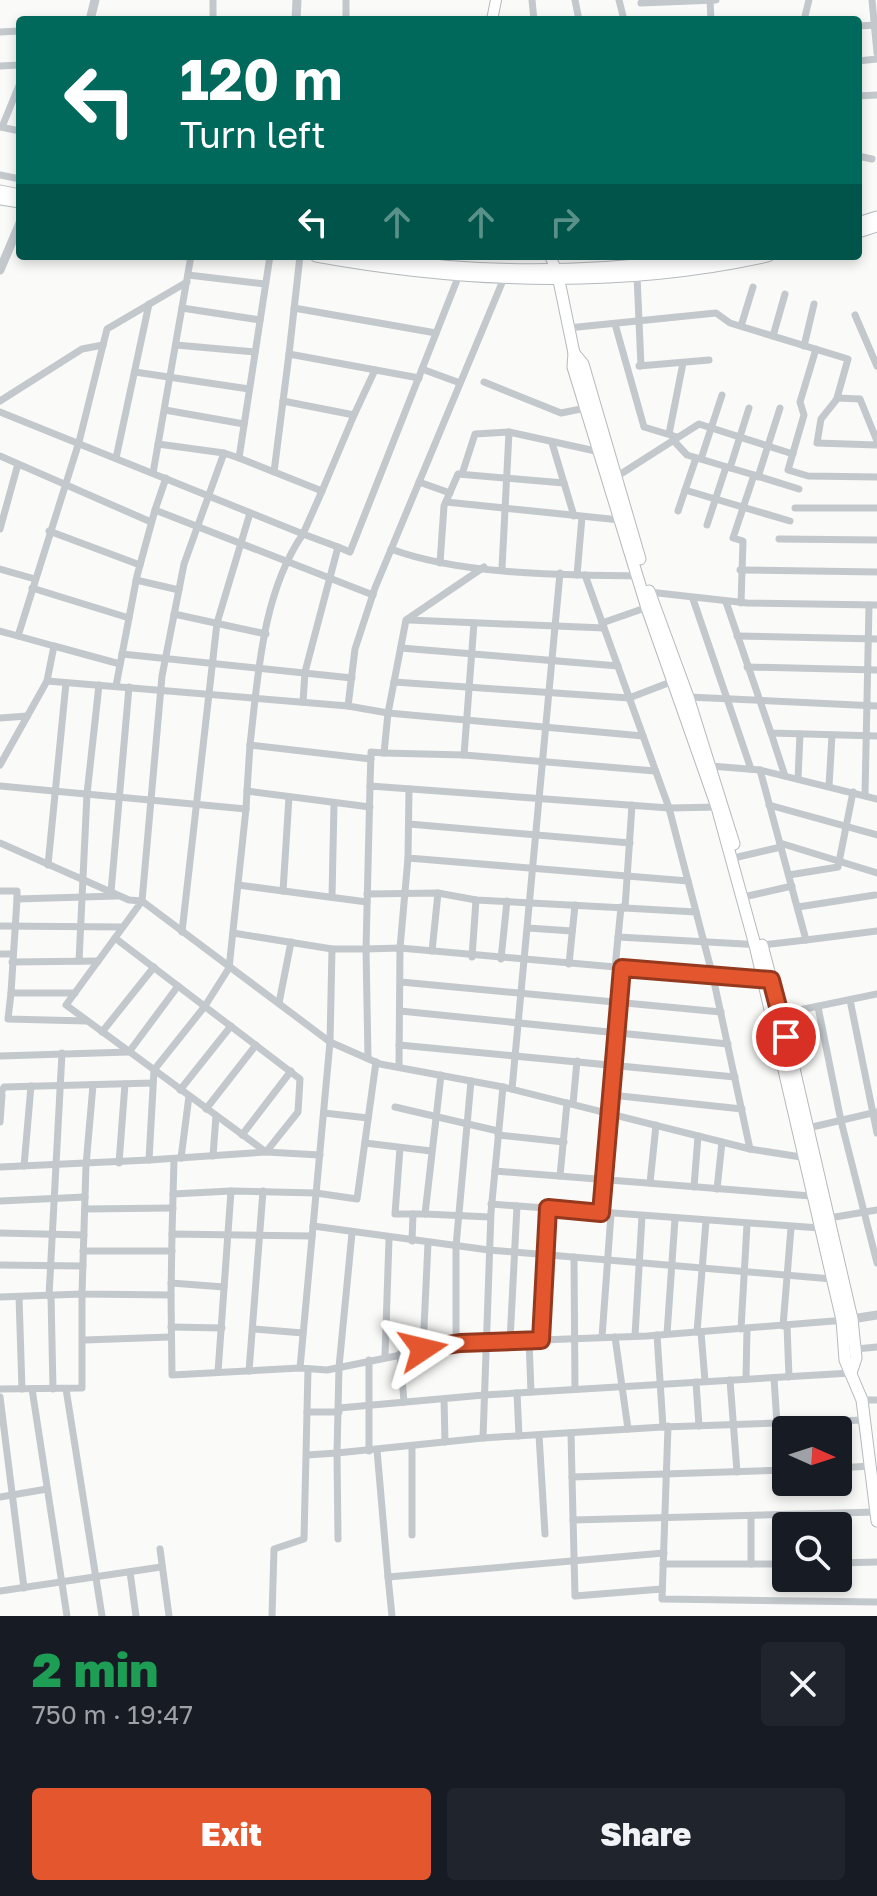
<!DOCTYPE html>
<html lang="en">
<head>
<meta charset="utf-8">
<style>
  body { margin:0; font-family:"Golos Text",sans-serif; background:#20242c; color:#f1f3f6; height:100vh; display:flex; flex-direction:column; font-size:30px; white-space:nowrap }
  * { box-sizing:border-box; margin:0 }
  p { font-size:26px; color:#9ea1a6 }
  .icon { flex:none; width:44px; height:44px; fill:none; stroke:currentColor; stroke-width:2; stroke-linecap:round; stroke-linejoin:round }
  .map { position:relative; height:1616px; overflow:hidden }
  .sheet { display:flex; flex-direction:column; background:#171b24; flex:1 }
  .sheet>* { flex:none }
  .hud { position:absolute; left:16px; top:16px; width:846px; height:244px; border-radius:8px; box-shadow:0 4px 12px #0003; background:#00695c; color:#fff; overflow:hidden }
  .needle { width:52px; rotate:93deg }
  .controls { position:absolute; left:772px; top:1416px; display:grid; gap:16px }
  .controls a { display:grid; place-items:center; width:80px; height:80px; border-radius:8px; background:#171b24; box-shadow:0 4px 12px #0003; font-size:40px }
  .pin { position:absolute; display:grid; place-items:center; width:68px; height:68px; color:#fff; margin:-34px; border:4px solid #fff; border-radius:50%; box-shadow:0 2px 8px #0007 }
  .me { position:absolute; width:88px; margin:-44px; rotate:80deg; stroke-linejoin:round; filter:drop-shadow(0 0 6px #0008) }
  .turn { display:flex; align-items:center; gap:28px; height:168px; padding:0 32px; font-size:36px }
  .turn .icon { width:104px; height:104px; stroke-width:2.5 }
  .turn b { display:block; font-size:56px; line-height:68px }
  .lanes { display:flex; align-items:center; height:76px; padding:0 32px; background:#0003; justify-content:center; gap:40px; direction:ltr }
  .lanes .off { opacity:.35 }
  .round { display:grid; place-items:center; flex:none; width:84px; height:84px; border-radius:8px; background:#20242c }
  .headline { display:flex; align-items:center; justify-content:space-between; height:136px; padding:0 32px }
  h1 { font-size:48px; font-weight:800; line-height:60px; color:#1e9e55 }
  .cta { display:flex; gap:16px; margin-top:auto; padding:16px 32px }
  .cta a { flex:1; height:92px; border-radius:8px; background:#e4572e; color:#fff; font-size:32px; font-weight:800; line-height:92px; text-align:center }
  .cta a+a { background:#20242c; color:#f1f3f6 }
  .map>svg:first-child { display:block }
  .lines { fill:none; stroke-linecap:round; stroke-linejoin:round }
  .secondary-casing { stroke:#b3babf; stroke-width:12 }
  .primary-casing { stroke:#b5babe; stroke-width:13 }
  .trunk-casing { stroke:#b4b9bd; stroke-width:13 }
  .minor { stroke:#c3c8cc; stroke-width:7 }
  .tertiary { stroke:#c3c8cc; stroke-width:9 }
  .secondary { stroke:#fff; stroke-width:10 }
  .primary { stroke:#fff; stroke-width:11 }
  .trunk { stroke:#fff; stroke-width:11 }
  .route-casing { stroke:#94391e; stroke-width:20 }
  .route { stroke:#e4572e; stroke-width:14 }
</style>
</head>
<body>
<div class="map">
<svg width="877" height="1616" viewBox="0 0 877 1616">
  <rect width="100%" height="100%" fill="#fafaf8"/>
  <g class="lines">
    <g class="secondary-casing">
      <g id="secondary">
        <path d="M492,20L496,0"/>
        <path d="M550,256L555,267"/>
      </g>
    </g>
    <g class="primary-casing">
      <g id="primary">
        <path d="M557,271L574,353L573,367L647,608L717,807L755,945L842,1320L845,1360L862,1400L877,1521"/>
        <path d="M574,353L583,364L640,559"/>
        <path d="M649,591L688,697L734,844"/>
        <path d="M762,945L792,1060L852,1319L856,1358L851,1373"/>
      </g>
    </g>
    <g class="trunk-casing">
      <g id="trunk">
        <path d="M0,191L20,195"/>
        <path d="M0,199L20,202"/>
        <path d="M858,223L877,217"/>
        <path d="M858,232L877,226"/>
        <path d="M316,256C466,283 619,289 768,256"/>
        <path d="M367,256C483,277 603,272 719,256"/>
      </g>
    </g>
    <g class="minor">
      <path d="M213,0V20"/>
      <path d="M532,0L534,20"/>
      <path d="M575,0L579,20"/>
      <path d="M619,0L624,20"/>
      <path d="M710,0L711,20"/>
      <path d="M872,0L877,53"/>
      <path d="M641,3L716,0"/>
      <path d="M346,20V0"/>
      <path d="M475,20L492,19"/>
      <path d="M804,20L809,0"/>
      <path d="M858,26L876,25"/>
      <path d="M0,32L20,31"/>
      <path d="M858,61L877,59"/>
      <path d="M0,66L20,65"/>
      <path d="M858,96L877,95"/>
      <path d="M0,127L20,131"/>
      <path d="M2,127L20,83"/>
      <path d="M858,156L872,159"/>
      <path d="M0,175L20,179"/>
      <path d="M270,256L239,458L224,453L184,564L162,676L142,901L330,1042L380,1064L503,1087L750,1149L801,1157"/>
      <path d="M188,275L265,284"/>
      <path d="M637,276L641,366"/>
      <path d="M182,308L260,320"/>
      <path d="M294,308L436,333"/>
      <path d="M855,315L877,366"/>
      <path d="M615,324L644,427L677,437"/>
      <path d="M741,326L753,287"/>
      <path d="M568,328L716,313L730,323L848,359L837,398L860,399L877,441"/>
      <path d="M773,336L785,294"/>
      <path d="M176,345L255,352"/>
      <path d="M804,346L814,304"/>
      <path d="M816,349L800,402L804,415L788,470L808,476L877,477"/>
      <path d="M289,354L300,256"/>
      <path d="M639,366L709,360"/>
      <path d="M422,369L460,383"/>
      <path d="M135,372L249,389"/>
      <path d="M484,382L561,413L586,408"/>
      <path d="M837,399L821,419L817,443L877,445"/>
      <path d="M0,401L82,349L103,345"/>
      <path d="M283,401L354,415L322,491"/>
      <path d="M165,410L244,424"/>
      <path d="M0,412L303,534C262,593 258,676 250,745L371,759"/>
      <path d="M354,415L375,370"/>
      <path d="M669,434L683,363"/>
      <path d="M673,440L687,455L754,475"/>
      <path d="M552,443L574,516"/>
      <path d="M158,444L224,453"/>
      <path d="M0,456L151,522"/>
      <path d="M116,458L149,304"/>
      <path d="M239,458L322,491L303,534L338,547"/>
      <path d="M701,459L722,395"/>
      <path d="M730,468L749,408"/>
      <path d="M274,472L289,354L419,378"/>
      <path d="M153,473L191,256"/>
      <path d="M462,474L475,434L509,432"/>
      <path d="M616,477L699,424L793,454"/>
      <path d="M758,477L780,408"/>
      <path d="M419,482L450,493"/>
      <path d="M685,490L790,521"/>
      <path d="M446,502L620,520"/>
      <path d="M795,508H877"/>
      <path d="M155,510L166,478"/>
      <path d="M678,511L696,458"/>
      <path d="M707,525L726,467"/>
      <path d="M0,529L18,464"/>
      <path d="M49,531L140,565"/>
      <path d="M779,539L877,540"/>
      <path d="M391,549C460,575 563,575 637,576"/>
      <path d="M440,563L444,506L458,474L564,483"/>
      <path d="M484,567L406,620L388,713L643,736"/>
      <path d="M502,568L509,432L600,452"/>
      <path d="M0,569L35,579"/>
      <path d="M740,570L877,572"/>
      <path d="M577,575L582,517"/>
      <path d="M585,575L669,808L713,977L750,1149"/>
      <path d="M136,580L179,590"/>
      <path d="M32,588L129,618"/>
      <path d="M649,592L747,603L877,605"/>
      <path d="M693,599L751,769"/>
      <path d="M726,602L771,733L877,736"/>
      <path d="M741,603L743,541L733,538L754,475L799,489"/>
      <path d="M174,614L266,634"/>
      <path d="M409,620L604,628"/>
      <path d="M602,623L648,607"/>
      <path d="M0,631L18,636"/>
      <path d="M737,636L877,639"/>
      <path d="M54,646L120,664"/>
      <path d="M401,648L618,666"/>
      <path d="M122,654L352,678"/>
      <path d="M747,667L877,670"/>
      <path d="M47,681L54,646L18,636L79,442L107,329L187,282"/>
      <path d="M394,682L629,698L676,680"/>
      <path d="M116,686L137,576L155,510L373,595"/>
      <path d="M688,697L877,706"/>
      <path d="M303,702L305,672L338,547L350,552L459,275"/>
      <path d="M0,718L27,716"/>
      <path d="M771,733L785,776"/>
      <path d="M384,753L464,755L474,623"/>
      <path d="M464,755L655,771"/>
      <path d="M0,765L47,681L348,706"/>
      <path d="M711,766L760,770L877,799"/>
      <path d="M798,779L800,734"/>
      <path d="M0,786L246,809L247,791L370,807"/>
      <path d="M370,786L371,752L384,753L388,713L348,706L355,649L375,588L504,278"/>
      <path d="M829,786L832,735"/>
      <path d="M409,789L408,858L688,881"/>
      <path d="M247,791L250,745"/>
      <path d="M865,795L869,605"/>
      <path d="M632,805L625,908L696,912"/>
      <path d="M769,805L877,835"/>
      <path d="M719,807L669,808L370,786L366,949L400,948L763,980"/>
      <path d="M409,824L630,843"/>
      <path d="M0,843L129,900L142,901L66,1005L266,1152L320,1155"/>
      <path d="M780,843L877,873"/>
      <path d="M738,857L781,847"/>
      <path d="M48,865L66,683"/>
      <path d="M789,875L838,867L853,792"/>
      <path d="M238,885L367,902"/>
      <path d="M0,891H17V899"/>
      <path d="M283,891L289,797"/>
      <path d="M111,892L129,687"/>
      <path d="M367,894L438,893L476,900L625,908"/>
      <path d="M748,896L792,886"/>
      <path d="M332,897L334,803"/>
      <path d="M798,907L875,895"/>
      <path d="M0,926L122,927"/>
      <path d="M528,928L572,931"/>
      <path d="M182,932L217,623L250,513"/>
      <path d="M233,933L332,949H366L368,1058"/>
      <path d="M618,937L762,945L806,940L760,770"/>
      <path d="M115,938C177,985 239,1032 300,1079L298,1112L266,1152L149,1160L154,1070L205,1006L229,968L246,809"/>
      <path d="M806,940L877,931"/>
      <path d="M332,949L330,1042L300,1368L327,1370L460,1343L647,1336L846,1320"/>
      <path d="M432,951L438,893"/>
      <path d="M0,954H13"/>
      <path d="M472,957L476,900"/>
      <path d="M501,959L507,901"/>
      <path d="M79,961L87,794L99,685"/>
      <path d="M12,962L98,961"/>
      <path d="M569,964L575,905"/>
      <path d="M615,968L621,907"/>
      <path d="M401,982L721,1012"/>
      <path d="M11,993L8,1019L86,1021"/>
      <path d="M75,993H11L17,899L117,896"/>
      <path d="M850,1000L877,1133"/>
      <path d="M279,1003L291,942"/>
      <path d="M818,1007L841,1121L877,1263"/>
      <path d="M400,1011L728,1044"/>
      <path d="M780,1014L877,994"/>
      <path d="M102,1032L154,967"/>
      <path d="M399,1045L735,1077"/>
      <path d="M0,1056L129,1052L178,986"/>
      <path d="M399,1067L400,948L408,858"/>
      <path d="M441,1075L425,1214L490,1217"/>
      <path d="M93,1085L86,1165L82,1294L171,1295L172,1375L300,1368"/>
      <path d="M512,1089L560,573"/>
      <path d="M180,1090L231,1026"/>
      <path d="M0,1095L4,1087L153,1083"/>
      <path d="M611,1095L742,1109"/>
      <path d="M573,1104L577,1061"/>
      <path d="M395,1107L498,1131"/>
      <path d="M206,1109L256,1045"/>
      <path d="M324,1113L368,1118"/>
      <path d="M0,1122L2,1095"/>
      <path d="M808,1128L877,1112"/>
      <path d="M242,1135L291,1071"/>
      <path d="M498,1135L564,1142"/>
      <path d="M365,1143L431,1151"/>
      <path d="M400,1148L395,1214H425"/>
      <path d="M213,1156L216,1116"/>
      <path d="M181,1158L189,1096"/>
      <path d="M119,1163L125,1084"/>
      <path d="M24,1166L31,1086"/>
      <path d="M0,1167L149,1160"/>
      <path d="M495,1171L811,1196"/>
      <path d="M560,1176L567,1103"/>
      <path d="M650,1183L656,1125"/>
      <path d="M694,1187L698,1136"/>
      <path d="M717,1189L722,1142"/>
      <path d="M173,1194L231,1191"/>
      <path d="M0,1201L85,1197"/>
      <path d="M491,1204L820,1228"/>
      <path d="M85,1209L173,1208"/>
      <path d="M601,1213L622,968"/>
      <path d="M829,1218L877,1210"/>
      <path d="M313,1226L489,1250L832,1279"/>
      <path d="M0,1233L84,1235"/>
      <path d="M352,1233L339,1367L337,1453L483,1438L663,1427L864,1420"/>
      <path d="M172,1234L174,1159"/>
      <path d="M412,1241L413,1214"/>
      <path d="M83,1251H172"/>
      <path d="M547,1255L548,1208"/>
      <path d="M574,1257L575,1389"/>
      <path d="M0,1265L83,1266"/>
      <path d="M171,1283L224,1287"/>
      <path d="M171,1295L172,1234L312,1236"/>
      <path d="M49,1296L62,1053"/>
      <path d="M51,1296L53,1389"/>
      <path d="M0,1297L82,1294V1388L0,1389"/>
      <path d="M19,1297L22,1389"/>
      <path d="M783,1326L791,1228"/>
      <path d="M787,1326L789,1377"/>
      <path d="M171,1327L222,1328"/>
      <path d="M253,1329L303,1333"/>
      <path d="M741,1329L747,1225"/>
      <path d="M697,1332L706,1221"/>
      <path d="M701,1332L705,1381"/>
      <path d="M667,1334L675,1219"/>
      <path d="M657,1335L663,1427"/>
      <path d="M635,1336L642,1216"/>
      <path d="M602,1337L611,1214"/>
      <path d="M615,1337L628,1429"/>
      <path d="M85,1340L170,1337"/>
      <path d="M529,1340L531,1392"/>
      <path d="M541,1340L544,1255"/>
      <path d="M510,1341L517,1206"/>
      <path d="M456,1343V1246L471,1081"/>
      <path d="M423,1349L428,1243"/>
      <path d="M856,1349L877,1347"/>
      <path d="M400,1354L404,1402"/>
      <path d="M385,1356L389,1239"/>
      <path d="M369,1360V1451"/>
      <path d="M249,1371L263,1191"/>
      <path d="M218,1372L231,1191L316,1193L357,1199L376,1062"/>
      <path d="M774,1378L777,1424"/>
      <path d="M746,1379L747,1329"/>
      <path d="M730,1380L737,1472"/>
      <path d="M696,1382L699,1426"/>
      <path d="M32,1389L67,1616"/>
      <path d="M66,1389L102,1616"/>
      <path d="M517,1393L519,1436"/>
      <path d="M0,1397L24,1588"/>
      <path d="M444,1399L445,1442"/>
      <path d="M862,1400H877"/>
      <path d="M339,1408L484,1395L851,1373"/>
      <path d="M307,1412L308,1369"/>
      <path d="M668,1426L662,1599L877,1602"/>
      <path d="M571,1433L572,1477L786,1470"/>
      <path d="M539,1435L545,1534"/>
      <path d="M483,1438L491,1212L503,1087"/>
      <path d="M412,1446V1535"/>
      <path d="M377,1450L388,1577L664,1553"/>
      <path d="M307,1455L337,1453L338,1539"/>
      <path d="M838,1468L870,1466"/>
      <path d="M572,1477L575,1596L662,1589"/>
      <path d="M0,1497L47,1489"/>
      <path d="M573,1520L876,1512"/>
      <path d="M160,1549L169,1616"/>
      <path d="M838,1563L877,1562"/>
      <path d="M663,1564H786"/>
      <path d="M751,1564V1516"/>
      <path d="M130,1572L136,1616"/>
      <path d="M388,1577L392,1616"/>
      <path d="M0,1591L161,1567"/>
      <path d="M272,1616L274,1549L304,1539L307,1412H339"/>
    </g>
    <g class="tertiary">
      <path d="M90,20L95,0"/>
      <path d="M296,20L297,0"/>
      <path d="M0,270L20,223"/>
      <path d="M852,1319L877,1315"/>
    </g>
    <use href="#secondary" class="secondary"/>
    <use href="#primary" class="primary"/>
    <use href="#trunk" class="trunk"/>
  </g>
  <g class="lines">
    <g class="route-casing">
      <path id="route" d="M423,1349L460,1343L541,1340L548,1208L601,1213L622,968L771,980L786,1037"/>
    </g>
    <use href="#route" class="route"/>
  </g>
</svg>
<div class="controls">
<a><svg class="needle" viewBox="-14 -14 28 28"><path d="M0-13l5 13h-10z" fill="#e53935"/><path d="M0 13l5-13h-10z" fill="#9ea1a6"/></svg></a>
<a><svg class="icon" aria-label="search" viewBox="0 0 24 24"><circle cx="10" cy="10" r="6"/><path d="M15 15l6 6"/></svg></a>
</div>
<div class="pin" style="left:786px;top:1037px;background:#d93025"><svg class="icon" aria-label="arrive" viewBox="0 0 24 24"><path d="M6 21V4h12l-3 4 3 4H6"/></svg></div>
<svg class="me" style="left:423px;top:1349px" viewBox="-20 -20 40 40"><path d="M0-17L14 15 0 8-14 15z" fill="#e4572e" stroke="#fff" stroke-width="4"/></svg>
<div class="hud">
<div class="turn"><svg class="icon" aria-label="left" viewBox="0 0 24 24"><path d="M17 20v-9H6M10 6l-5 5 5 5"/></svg><div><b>120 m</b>Turn left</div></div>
<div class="lanes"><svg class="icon" aria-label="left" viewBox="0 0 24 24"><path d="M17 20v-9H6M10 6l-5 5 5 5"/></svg><svg class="icon off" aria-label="ahead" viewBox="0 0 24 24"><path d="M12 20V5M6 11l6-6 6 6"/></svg><svg class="icon off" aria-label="ahead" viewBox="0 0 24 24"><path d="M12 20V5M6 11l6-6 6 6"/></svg><svg class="icon off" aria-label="right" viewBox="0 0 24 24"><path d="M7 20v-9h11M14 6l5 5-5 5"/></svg></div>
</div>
</div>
<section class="sheet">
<div class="headline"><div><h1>2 min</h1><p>750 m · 19:47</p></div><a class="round"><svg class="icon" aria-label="close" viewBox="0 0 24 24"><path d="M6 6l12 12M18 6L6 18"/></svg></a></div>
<div class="cta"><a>Exit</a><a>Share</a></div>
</section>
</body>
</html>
